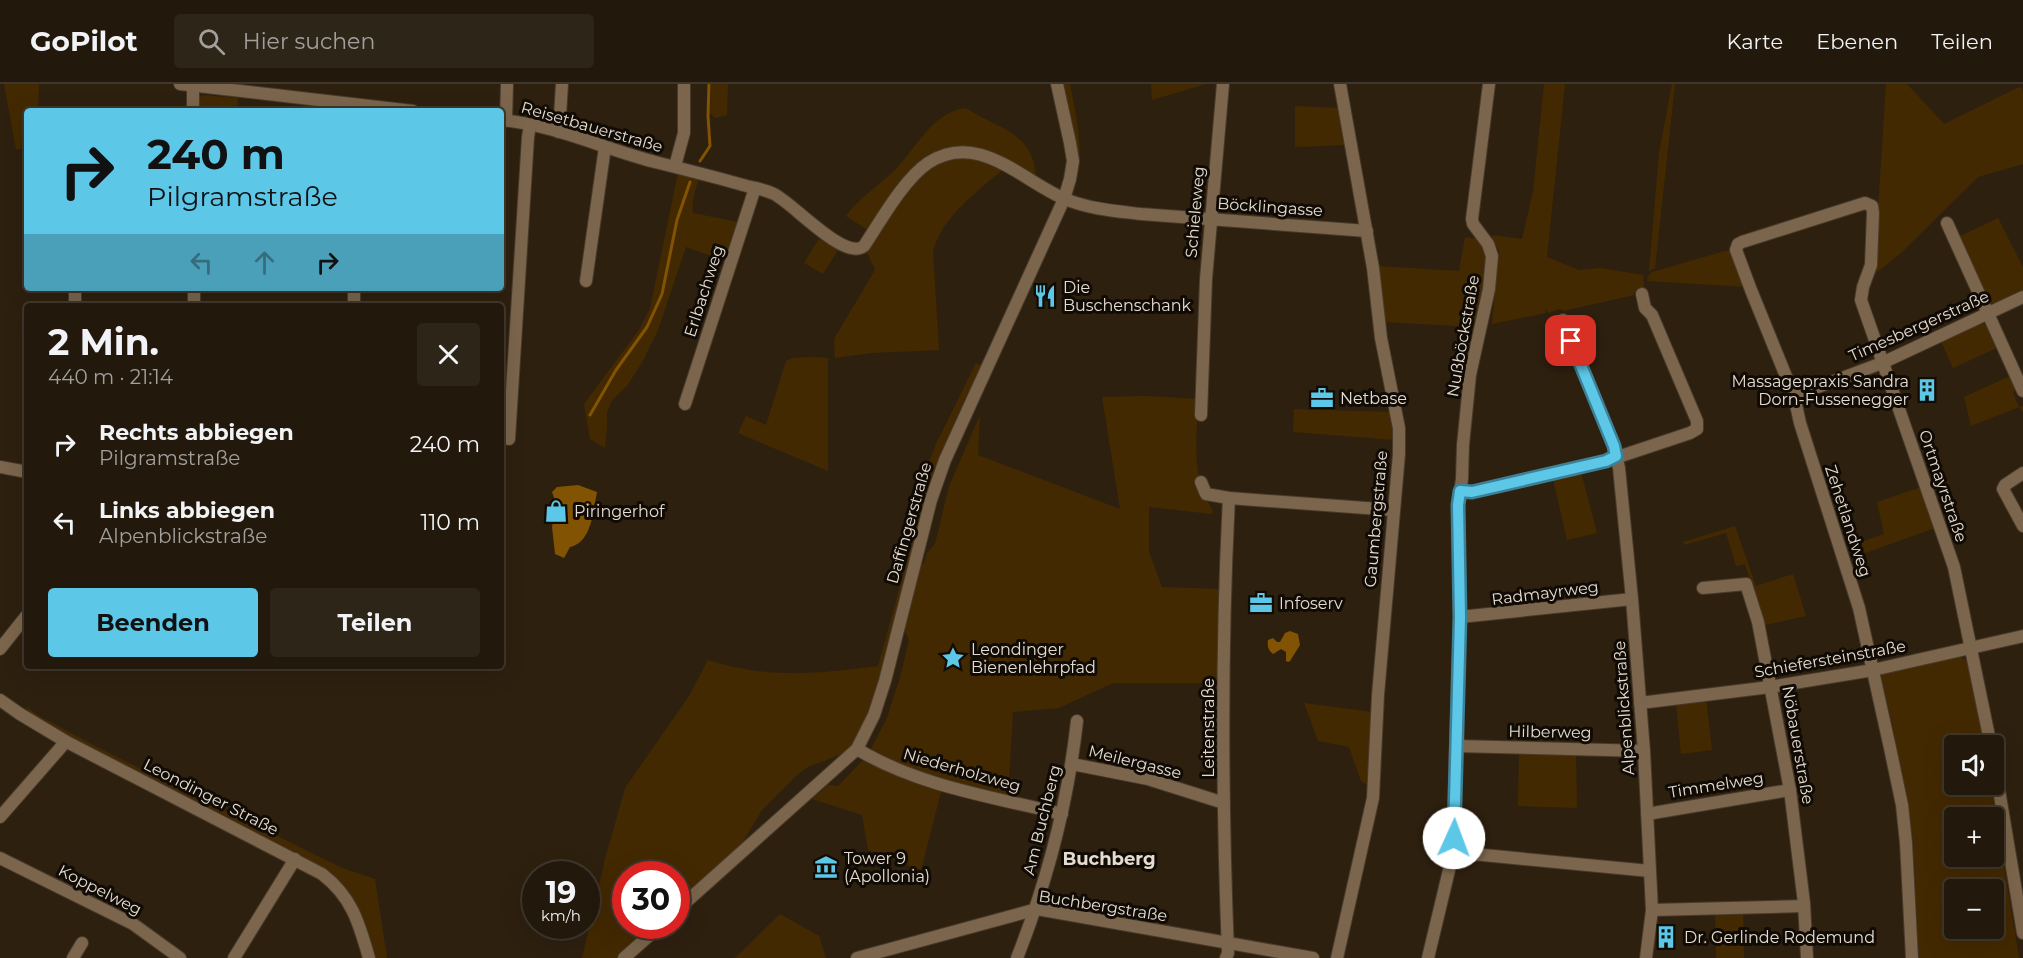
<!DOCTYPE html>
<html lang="de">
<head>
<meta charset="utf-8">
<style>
  body { margin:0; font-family:Montserrat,sans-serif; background:#2e2519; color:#f1f3f6; height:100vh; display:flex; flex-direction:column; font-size:22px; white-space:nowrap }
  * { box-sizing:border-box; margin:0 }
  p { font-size:20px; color:#a2a09d }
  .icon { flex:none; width:33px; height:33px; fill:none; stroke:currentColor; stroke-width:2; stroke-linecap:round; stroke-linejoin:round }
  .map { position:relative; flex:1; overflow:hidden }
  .panel { position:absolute; left:24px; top:219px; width:480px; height:366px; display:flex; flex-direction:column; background:#22180b; border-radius:6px; box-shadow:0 6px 24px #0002,0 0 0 2px #3f372c }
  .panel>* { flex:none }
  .hud { position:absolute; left:24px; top:24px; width:480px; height:183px; border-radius:6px; box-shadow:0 6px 24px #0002,0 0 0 2px #3f372c; background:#5dc7e8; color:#111; overflow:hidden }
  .fabs { position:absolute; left:1944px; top:651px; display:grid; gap:12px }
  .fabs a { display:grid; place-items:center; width:60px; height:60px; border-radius:6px; background:#22180b; box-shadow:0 6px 24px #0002,0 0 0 2px #3f372c; font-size:30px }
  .speed { position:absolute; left:522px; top:777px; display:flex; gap:12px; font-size:30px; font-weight:700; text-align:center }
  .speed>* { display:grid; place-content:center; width:78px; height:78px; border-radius:50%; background:#22180b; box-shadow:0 6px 24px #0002,0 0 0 2px #3f372c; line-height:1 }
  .speed small { font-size:15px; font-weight:400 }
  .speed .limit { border:9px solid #d22; background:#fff; color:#111 }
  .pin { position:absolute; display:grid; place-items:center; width:51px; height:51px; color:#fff; margin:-26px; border-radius:12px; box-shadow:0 3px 9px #0006 }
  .me { position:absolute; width:66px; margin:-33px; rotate:2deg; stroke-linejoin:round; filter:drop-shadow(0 0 4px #0008) }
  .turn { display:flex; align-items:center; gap:21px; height:126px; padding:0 24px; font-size:27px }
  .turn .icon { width:78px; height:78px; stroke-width:2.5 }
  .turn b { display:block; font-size:42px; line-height:51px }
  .lanes { display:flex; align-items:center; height:57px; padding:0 24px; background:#0003; justify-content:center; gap:30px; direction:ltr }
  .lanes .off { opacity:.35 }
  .round { display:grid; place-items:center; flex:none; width:63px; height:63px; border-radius:6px; background:#2e2519 }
  .headline { display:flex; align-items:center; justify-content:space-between; height:102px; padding:0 24px }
  h1 { font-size:36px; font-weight:700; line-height:45px }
  .button { display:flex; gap:12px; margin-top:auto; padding:12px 24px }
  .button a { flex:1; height:69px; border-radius:6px; background:#5dc7e8; color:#111; font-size:24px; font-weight:700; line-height:69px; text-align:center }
  .button a+a { background:#2e2519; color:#f1f3f6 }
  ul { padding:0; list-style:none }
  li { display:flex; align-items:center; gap:18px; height:78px; padding:0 24px }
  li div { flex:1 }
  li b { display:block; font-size:22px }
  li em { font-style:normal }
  header { display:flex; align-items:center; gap:36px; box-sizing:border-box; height:84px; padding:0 30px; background:#22180b; border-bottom:2px solid #3f372c }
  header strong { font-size:28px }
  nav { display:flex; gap:33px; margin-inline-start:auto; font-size:21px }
  .search { width:420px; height:54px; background:#2e2519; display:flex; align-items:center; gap:15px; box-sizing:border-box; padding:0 21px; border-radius:6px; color:#a2a09d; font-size:22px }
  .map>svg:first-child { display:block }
  .green { fill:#432901; fill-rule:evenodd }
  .water { fill:#825303 }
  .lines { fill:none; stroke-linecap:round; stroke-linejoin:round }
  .stream { stroke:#825303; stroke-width:3 }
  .minor-casing { stroke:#483a2a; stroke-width:14 }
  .minor { stroke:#7b654c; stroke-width:12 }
  .route-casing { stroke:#3c8197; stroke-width:15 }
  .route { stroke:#5dc7e8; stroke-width:10 }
  .labels { text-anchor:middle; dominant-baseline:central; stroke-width:6; stroke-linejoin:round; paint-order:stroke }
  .street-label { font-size:16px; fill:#e5dcd1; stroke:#110b05 }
  .poi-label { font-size:16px; fill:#e5dcd1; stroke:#110b05; text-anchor:start }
  .neighbourhood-label { font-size:18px; font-weight:bold; fill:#e5dcd1; stroke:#110b05 }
</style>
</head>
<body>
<header>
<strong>GoPilot</strong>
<div class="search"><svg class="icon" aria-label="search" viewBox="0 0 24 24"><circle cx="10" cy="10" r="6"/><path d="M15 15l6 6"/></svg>Hier suchen</div>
<nav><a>Karte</a><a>Ebenen</a><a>Teilen</a></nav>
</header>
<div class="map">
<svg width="2023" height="874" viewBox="0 0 2023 874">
  <rect width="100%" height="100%" fill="#2e200f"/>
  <g class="green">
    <path d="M4,0H39L38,27H27V63L16,66Z"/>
    <path d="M711,0H728L727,31L715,34L710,29Z"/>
    <path d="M1063,0H1070C1077,37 1087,75 1072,112C1084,65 1072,44 1063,0Z"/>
    <path d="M1151,0H1206L1152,16Z"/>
    <path d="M1544,0H1565L1547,173L1579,186L1600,184L1643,191L1644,205L1634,209V211L1564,227L1560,225L1549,229L1545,225L1546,229L1492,240L1499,166L1491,157L1492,151L1522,155L1533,108Z"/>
    <path d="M1672,0H1675L1655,184L1649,187L1659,69Z"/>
    <path d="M1886,0H1907L1944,40L2019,3L2022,4L2023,11V80L1978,93L1901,169L1872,192L1875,173Z"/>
    <path d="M202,11L238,14L237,27H197V18Z"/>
    <path d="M1295,22L1340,24L1347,61L1295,63Z"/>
    <path d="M966,24C999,46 1033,47 1036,93L993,70L944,67L869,147L846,132C859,114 878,102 894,87C915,66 933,27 966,24Z"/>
    <path d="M973,73L1005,84C978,107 943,131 933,167L939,266L871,269L835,274L834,255L875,186L867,168L868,162L915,95L943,75Z"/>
    <path d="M678,89L700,92C696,104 691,116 693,129L738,138L726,177L686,163L658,246L644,275L627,302L612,316L607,329V344L605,364L590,355L584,320L639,246L650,224Z"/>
    <path d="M1998,134L2023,183V207L1994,220L1988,217L1958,153Z"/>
    <path d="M1465,153L1478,155L1488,167V187L1475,243L1384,238L1378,182L1459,187Z"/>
    <path d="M819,155L838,166L823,190L804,179Z"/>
    <path d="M1725,167H1733L1747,203L1647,197L1649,191L1652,188Z"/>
    <path d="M1979,239L1987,241L1999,263L1953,284L1941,257Z"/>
    <path d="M813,273L828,274V387L738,349L746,332L766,341L786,277L793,274Z"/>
    <path d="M976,279L981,281L953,341L940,374L879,603L867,638L852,662L839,671L808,683L797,691L762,726L739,764L677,822L676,790H626V842H655L618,874H582L605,775L625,704L689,612L708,576C768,595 816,590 878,582L908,473L913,425L923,393L936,360Z"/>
    <path d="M2012,291L2017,303L2013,309L2019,323L2023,322V328L2019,323L1971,342L1964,313Z"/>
    <path d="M1145,312L1198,315C1197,358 1190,388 1213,427L1212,430L1149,423V468L1162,503L1221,505V599H1113L1059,624L1013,628L1008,711L921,691L870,667L887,634L901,590L909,556L904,545L920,481L924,479L927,469L935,460L949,402L980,331L978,371L1120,425L1102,313Z"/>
    <path d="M1294,325L1391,328L1395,356L1293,348Z"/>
    <path d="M1581,388L1597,449L1567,456L1553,395Z"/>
    <path d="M1921,403L1935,444L1865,469L1861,458L1884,450L1877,418Z"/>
    <path d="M1735,442L1756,502L1793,490L1806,532L1765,541L1745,480L1736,482L1726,449L1684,461L1683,458Z"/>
    <path d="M1960,572L1967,577L1984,661L1954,662V700L1991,701L2019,874H1919L1913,755L1894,648L1881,592L1883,589ZM1954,734H1994V772H1954ZM1954,806H1994V844H1954Z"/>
    <path d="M1706,615L1712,666L1681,670L1676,620Z"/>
    <path d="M1304,619L1372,628L1369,702L1361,697L1349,663L1318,657Z"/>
    <path d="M25,622L39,632L105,667L269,748L342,784L375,795L387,874H375C366,845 359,815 336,794C328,787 317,781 308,775L98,668L32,632Z"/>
    <path d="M1519,669H1576L1577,724L1518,722Z"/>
    <path d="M865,674L942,704L921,786L868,766L862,731L812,715L828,701L838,702Z"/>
    <path d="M1743,827L1744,874H1716L1715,829Z"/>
    <path d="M780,830L819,852L826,874H735Z"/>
  </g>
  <g class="water">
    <path d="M578,401L597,408C593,427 592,458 570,463L564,474L555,470L552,443L556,419L552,408L557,403Z"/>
    <path d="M1290,547L1298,550L1300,561L1290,577L1288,578L1286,577V568L1281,565L1273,570C1268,566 1267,562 1268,556L1273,554L1277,558H1280L1285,549Z"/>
  </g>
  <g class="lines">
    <g class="stream">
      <path d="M700,77L710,62L708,32L709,0"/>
      <path d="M590,331L616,286L647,243L662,210L677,136L690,98"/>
    </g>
    <g class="minor-casing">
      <g id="minor">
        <path d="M180,0L413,27"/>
        <path d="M193,2V27"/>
        <path d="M501,36C556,41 606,66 659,79C687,86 715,93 743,101C753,104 764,105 774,110C793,119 845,178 864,162C880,138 904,95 928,79C978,46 1022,97 1065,115C1089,125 1116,127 1141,130L1367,147"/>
        <path d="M506,36L507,0"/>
        <path d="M559,48L562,0"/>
        <path d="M675,82L684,49V0"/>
        <path d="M1947,139L2023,307"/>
        <path d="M586,197L605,63"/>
        <path d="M75,204V222"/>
        <path d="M194,204V222"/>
        <path d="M354,204V222"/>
        <path d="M1563,236L1614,362L1619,384L1632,515L1644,667L1652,826L1646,874"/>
        <path d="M1794,312L1882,279L2023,213"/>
        <path d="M685,320L755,104"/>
        <path d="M1201,331L1206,195L1223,0"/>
        <path d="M509,355L528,53L530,41"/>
        <path d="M0,383L27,388"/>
        <path d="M2023,389L2005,401L2003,405L2023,442"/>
        <path d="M1201,398L1206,410L1229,414L1393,426"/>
        <path d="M1460,407L1472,408L1606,377L1690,349L1697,345V337L1652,231L1645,224L1642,210"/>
        <path d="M1703,504L1746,500L1758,538L1790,706L1804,819L1807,874"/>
        <path d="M1460,533L1632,515"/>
        <path d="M0,565L27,531"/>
        <path d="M0,616L20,630L65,657L322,790C352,813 359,839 369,874"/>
        <path d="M1640,619L1770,603L1873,586L2023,552"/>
        <path d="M1456,662L1644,667"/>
        <path d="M857,665C918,702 993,713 1062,730"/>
        <path d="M1994,676L2023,849"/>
        <path d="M1072,680L1148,695L1224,719"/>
        <path d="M1647,730L1790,706"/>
        <path d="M0,733L62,662L65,657"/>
        <path d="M1452,768L1650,787"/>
        <path d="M0,774L133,840L180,874"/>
        <path d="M1652,826L1804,822"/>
        <path d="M676,827L857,665L874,631L885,597L931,416L945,376L1064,115L1070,95L1073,77L1070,59L1057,0"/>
        <path d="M73,874L82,859"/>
        <path d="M234,874L295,775"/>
        <path d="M624,874L660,842"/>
        <path d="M857,874L1037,825L1313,874"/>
        <path d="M1017,874C1047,798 1068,718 1077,637"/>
        <path d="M1226,874L1228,869C1222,718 1221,565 1229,414"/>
        <path d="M1337,874L1373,714L1378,611L1399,370V344L1381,254L1373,184L1340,0"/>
        <path d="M1428,874L1450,782L1453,754L1460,533L1458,421L1462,395L1463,361L1470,291L1489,205L1492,172L1488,160L1473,140L1472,135L1489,0"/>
        <path d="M1912,874L1906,759L1902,721L1890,664L1859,524L1800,339L1794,312L1751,206L1736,166L1738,160L1742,158L1865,119L1872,122L1873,129L1871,181L1863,203L1861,216L1954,483L1991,662"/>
      </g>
    </g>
    <use href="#minor" class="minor"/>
  </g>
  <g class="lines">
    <g class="route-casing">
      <path id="route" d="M1454,754L1460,533L1458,421L1460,407L1472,408L1606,377L1616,372L1614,362L1571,257"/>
    </g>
    <use href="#route" class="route"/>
  </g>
  <defs>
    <g id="restaurant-bare" transform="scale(1.8)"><path d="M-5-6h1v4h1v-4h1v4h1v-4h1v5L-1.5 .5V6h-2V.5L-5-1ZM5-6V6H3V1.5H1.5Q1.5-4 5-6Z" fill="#5dc7e8" stroke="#110b05" stroke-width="2.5" paint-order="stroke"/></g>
    <g id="building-bare" transform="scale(1.8)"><path d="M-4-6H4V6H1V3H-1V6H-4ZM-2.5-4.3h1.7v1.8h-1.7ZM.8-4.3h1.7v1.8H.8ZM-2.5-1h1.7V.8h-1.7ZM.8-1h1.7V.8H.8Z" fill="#5dc7e8" stroke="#110b05" stroke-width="2.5" paint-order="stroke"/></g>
    <g id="office-bare" transform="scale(1.8)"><path d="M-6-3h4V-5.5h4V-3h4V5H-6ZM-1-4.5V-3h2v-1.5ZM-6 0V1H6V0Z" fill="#5dc7e8" stroke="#110b05" stroke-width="2.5" paint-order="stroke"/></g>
    <g id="shop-bare" transform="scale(1.8)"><path d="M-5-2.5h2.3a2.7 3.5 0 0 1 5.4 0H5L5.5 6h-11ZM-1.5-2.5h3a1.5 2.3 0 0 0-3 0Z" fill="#5dc7e8" stroke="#110b05" stroke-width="2.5" paint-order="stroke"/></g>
    <g id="sight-bare" transform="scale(1.8)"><path d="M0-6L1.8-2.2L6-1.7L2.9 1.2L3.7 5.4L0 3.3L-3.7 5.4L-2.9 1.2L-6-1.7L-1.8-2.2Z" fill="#5dc7e8" stroke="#110b05" stroke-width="2.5" paint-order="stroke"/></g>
    <g id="museum-bare" transform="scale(1.8)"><path d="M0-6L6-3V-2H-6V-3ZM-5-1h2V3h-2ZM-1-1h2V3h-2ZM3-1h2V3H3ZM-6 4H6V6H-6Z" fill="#5dc7e8" stroke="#110b05" stroke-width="2.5" paint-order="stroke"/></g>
  </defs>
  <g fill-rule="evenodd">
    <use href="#restaurant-bare" x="1045" y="212"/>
    <use href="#building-bare" x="1927" y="306"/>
    <use href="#office-bare" x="1322" y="314"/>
    <use href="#shop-bare" x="556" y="427"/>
    <use href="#office-bare" x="1261" y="519"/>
    <use href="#sight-bare" x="953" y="574"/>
    <use href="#museum-bare" x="826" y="783"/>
    <use href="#building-bare" x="1666" y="853"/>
  </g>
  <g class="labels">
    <g class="street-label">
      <text transform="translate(592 43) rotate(16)">Reisetbauerstraße</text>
      <text transform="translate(1270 123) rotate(4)">Böcklingasse</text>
      <text transform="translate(1195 128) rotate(-85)">Schieleweg</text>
      <text transform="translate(704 207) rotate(-72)">Erlbachweg</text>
      <text transform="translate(1919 242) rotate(-24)">Timesbergerstraße</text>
      <text transform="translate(1463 252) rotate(-80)">Nußböckstraße</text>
      <text transform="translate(1943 402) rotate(71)">Ortmayrstraße</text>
      <text transform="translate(1376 435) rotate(-85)">Gaumbergstraße</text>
      <text transform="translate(1848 437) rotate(72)">Zehetlandweg</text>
      <text transform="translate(909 439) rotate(-74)">Daffingerstraße</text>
      <text transform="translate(1545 509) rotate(-7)">Radmayrweg</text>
      <text transform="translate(1830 575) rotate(-10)">Schiefersteinstraße</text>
      <text transform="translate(1624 624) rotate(-94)">Alpenblickstraße</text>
      <text transform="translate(1208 644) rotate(-90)">Leitenstraße</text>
      <text transform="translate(1550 648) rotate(1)">Hilberweg</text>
      <text transform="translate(1798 661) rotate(80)">Nöbauerstraße</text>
      <text transform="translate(1135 678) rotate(14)">Meilergasse</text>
      <text transform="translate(962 686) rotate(16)">Niederholzweg</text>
      <text transform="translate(1716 701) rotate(-9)">Timmelweg</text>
      <text transform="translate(211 713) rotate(27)">Leondinger Straße</text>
      <text transform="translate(1042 736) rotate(-76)">Am Buchberg</text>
      <text transform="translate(100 806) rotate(27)">Koppelweg</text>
      <text transform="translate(1103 822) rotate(9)">Buchbergstraße</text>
    </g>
    <g class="poi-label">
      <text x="1063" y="203">Die<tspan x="1063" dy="18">Buschenschank</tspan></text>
      <text x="1909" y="297" text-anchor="end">Massagepraxis Sandra<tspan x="1909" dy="18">Dorn-Fussenegger</tspan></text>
      <text x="1340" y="314">Netbase</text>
      <text x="574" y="427">Piringerhof</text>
      <text x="1279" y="519">Infoserv</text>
      <text x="971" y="565">Leondinger<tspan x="971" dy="18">Bienenlehrpfad</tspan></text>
      <text x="844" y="774">Tower 9<tspan x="844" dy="18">(Apollonia)</tspan></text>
      <text x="1684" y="853">Dr. Gerlinde Rodemund</text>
    </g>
    <g class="neighbourhood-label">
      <text x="1109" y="775">Buchberg</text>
    </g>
  </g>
</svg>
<div class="fabs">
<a><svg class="icon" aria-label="sound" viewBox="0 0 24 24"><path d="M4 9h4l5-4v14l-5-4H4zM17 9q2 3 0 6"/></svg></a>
<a>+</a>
<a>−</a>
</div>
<div class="speed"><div>19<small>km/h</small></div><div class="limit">30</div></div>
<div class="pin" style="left:1571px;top:257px;background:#d93025"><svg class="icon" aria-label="arrive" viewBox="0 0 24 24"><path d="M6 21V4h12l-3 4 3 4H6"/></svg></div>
<svg class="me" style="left:1454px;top:754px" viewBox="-20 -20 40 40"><circle r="19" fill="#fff"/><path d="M0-13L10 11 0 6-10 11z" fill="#5dc7e8"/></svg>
<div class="hud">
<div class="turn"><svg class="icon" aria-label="right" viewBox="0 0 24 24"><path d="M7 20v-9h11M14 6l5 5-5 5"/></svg><div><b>240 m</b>Pilgramstraße</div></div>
<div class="lanes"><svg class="icon off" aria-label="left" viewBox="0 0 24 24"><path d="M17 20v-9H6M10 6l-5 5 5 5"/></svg><svg class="icon off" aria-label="ahead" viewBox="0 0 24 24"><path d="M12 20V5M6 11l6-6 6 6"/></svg><svg class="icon" aria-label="right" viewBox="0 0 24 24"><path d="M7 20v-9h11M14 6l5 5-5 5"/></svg></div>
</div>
<section class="panel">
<div class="headline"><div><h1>2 Min.</h1><p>440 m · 21:14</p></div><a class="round"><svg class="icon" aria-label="close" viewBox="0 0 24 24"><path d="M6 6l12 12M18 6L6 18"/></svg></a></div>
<ul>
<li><svg class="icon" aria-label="right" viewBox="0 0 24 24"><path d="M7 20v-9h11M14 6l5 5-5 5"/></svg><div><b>Rechts abbiegen</b><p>Pilgramstraße</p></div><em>240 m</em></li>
<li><svg class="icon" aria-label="left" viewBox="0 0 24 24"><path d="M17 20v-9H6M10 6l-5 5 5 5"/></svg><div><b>Links abbiegen</b><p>Alpenblickstraße</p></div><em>110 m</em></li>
</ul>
<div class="button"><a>Beenden</a><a>Teilen</a></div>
</section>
</div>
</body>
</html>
